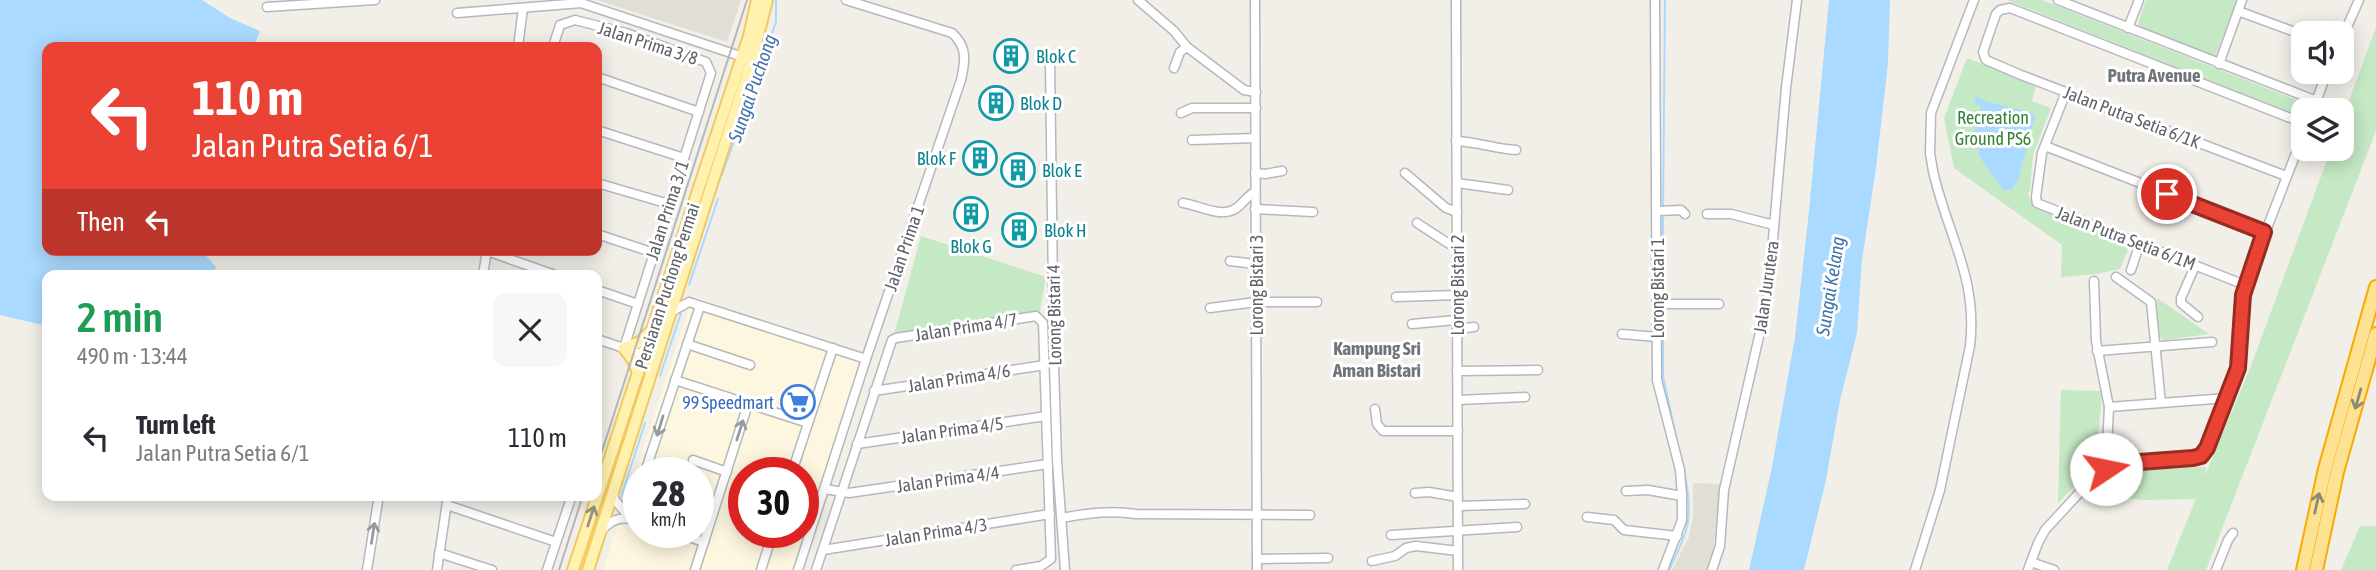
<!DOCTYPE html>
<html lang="en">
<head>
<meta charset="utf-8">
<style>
  body { margin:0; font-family:"Asap Condensed",sans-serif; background:#f7f7f7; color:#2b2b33; height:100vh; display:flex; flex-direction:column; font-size:26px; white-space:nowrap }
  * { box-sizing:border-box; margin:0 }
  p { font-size:23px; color:#7c7c81 }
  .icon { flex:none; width:38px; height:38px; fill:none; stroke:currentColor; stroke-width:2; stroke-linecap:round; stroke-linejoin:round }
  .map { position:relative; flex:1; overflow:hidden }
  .details { position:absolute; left:42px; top:270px; width:560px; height:231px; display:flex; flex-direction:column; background:#fff; border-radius:14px; box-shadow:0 4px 18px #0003 }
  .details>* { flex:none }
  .banner { position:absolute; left:42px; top:42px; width:560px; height:214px; border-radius:14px; box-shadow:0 4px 18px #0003; background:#ea4335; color:#fff; overflow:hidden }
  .tools { position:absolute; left:2291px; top:21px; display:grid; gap:14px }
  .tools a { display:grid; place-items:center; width:63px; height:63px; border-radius:14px; background:#fff; box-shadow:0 4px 18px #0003; font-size:35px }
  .speed { position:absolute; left:623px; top:457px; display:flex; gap:14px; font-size:35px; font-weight:700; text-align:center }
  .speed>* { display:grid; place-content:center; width:91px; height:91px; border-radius:50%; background:#fff; box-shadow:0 4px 18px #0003; line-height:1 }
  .speed small { font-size:18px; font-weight:400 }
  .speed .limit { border:10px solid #d22; background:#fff; color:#111 }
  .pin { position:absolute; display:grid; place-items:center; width:60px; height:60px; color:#fff; margin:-30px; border:4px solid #fff; border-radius:50%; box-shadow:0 2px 7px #0007 }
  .me { position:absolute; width:77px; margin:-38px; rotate:79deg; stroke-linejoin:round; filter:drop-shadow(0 0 5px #0008) }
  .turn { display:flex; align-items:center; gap:24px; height:147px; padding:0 35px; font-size:32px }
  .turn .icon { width:91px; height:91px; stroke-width:2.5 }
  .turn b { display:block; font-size:49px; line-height:60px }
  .then { display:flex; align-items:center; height:66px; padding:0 35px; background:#0003; gap:14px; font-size:26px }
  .round { display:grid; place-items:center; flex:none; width:74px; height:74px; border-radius:14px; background:#f7f7f7 }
  .summary { display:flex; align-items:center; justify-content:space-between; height:119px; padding:0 35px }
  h1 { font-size:42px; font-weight:600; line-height:52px; color:#1e9e55 }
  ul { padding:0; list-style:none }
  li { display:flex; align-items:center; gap:21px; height:98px; padding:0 35px }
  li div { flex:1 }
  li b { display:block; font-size:26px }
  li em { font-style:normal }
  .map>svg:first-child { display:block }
  .commercial { fill:#fef7e0; fill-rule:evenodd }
  .education { fill:#e1ded6 }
  .green { fill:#c5e8c5 }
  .water { fill:#aadaff }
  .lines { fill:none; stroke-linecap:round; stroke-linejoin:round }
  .stream { stroke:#aadaff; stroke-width:2 }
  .minor-casing { stroke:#b5b8bc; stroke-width:11 }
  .major-casing { stroke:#f2c960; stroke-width:14 }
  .highway-casing { stroke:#f9ab00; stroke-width:16 }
  .minor { stroke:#fff; stroke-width:8 }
  .major { stroke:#fff2af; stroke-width:10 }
  .highway { stroke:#fde293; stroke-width:12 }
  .tram { stroke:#b6b7b8; stroke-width:2 }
  .oneway { stroke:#8e8975 }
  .oneway2 { stroke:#979a9d }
  .oneway3 { stroke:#979581 }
  .route-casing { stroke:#982c22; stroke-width:18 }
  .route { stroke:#ea4335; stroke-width:12 }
  .labels { text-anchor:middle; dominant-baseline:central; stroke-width:6; stroke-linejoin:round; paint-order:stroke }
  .street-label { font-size:18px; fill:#5f6368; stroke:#fff }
  .culture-label { font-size:18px; fill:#0d838f; stroke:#fff; text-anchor:start }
  .park-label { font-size:18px; fill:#348238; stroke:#fff }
  .shop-label { font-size:18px; fill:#366cbe; stroke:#fff; text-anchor:end }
  .neighbourhood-label { font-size:19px; font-weight:bold; fill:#70757a; stroke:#fff }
  .water-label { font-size:19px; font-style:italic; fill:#4174aa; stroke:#fff }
</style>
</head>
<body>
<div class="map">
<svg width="2376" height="570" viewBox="0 0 2376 570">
  <rect width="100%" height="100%" fill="#f1efe8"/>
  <path class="commercial" d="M693,296L863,354L794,570H603ZM639,472H698V532H639ZM744,472H803V532H744Z"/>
  <g class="education">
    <path d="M597,0H741L727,42Z"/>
    <path d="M1693,483L1720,484L1713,554L1709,570H1672L1689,537L1693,516Z"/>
  </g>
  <g class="green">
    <path d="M2007,0H2042L2310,105L2308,110H2303V118Z"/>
    <path d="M2146,0H2237L2215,57L2142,30L2138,23Z"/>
    <path d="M2376,27V131L2206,570H2167L2197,496L2194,499L2142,500L2093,493L2106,477L2119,471L2206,467L2205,476L2251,366L2331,149H2342V120Z"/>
    <path d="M1967,58L2036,86L2032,101L2051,108L2033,155L2030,190L2028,194L2032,203L2042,210L2130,245L2120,269L2096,274L2061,277L2062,245L1954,168L1944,118Z"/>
    <path d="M921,236L1046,277L1040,311L894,335Z"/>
    <path d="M2157,298L2209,334L2164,340L2158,335Z"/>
    <path d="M2061,390L2102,391L2096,464L2058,503Z"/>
    <path d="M2360,526H2376V570H2341Z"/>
  </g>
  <g class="water">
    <path d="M0,0H202L230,18L260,31L253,47H47V250H201L216,267L214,275H47V326L0,315Z"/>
    <path d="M1829,0H1890L1888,63L1876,168L1862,260L1857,333L1840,400L1826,480L1804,570H1749L1772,467L1795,337L1809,211Z"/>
    <path d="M1976,96L1985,101L2032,113L2035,116L2018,180L2012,189L2004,190L2000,186L1979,156L1978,146L1975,143L1959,141L1962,134H1974L1981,107L1975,102Z"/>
  </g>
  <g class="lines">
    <g class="stream">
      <path d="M722,175L776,22V0"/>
      <path d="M1663,209L1665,0"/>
      <path d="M689,285L718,199"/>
      <path d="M1663,300V214"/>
      <path d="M1663,309V376L1680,455"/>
      <path d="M660,376L681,313"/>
      <path d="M621,497L645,423"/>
      <path d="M594,569L607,530"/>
      <path d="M1669,570C1689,529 1694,517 1684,471"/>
    </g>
    <g class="minor-casing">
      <g id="minor">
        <path d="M1138,0L1174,31L1187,47L1244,90L1256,92"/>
        <path d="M1255,0L1257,570"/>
        <path d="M1456,0L1458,570"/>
        <path d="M1655,0L1657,380L1680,470L1682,496V520L1663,570"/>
        <path d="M2058,0L2317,101"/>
        <path d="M267,7L375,0"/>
        <path d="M2238,11L2303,35"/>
        <path d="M457,13L581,3L746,58"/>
        <path d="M2128,28L2139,0"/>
        <path d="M2342,38L2359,0"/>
        <path d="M518,47L523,8"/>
        <path d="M553,47L560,25L575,20L626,33L706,62L711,73L624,348"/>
        <path d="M1050,61L1054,366L1057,461L1065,570"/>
        <path d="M2219,64L2242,0"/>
        <path d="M1174,68L1180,52L1187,47"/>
        <path d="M597,77L699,112"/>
        <path d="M2066,92L2042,153L2036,197L2037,203L2245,285"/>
        <path d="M2313,110L2327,72"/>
        <path d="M1181,113L1192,108H1256"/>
        <path d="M597,130L684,158"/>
        <path d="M1192,140L1255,138"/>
        <path d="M1456,141C1479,142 1495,149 1516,150"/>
        <path d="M2045,146L2264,231"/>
        <path d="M1255,173L1265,174L1282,171"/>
        <path d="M1405,173L1446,208L1457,212"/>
        <path d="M2286,176L2021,75L1986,60L1983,52L1996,14L2000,10L2010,8L2303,123"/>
        <path d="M597,183L669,204"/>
        <path d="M1457,183L1508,190"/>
        <path d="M1183,203C1198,205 1219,217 1233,210C1242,206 1245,197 1255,192"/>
        <path d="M1255,209L1313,212"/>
        <path d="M1658,211L1681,210L1685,214"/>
        <path d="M1707,214H1731L1774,225"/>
        <path d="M1417,223L1457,249"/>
        <path d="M597,234L654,253"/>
        <path d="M487,251L555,275"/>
        <path d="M1230,261L1255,264"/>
        <path d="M2195,266L2181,298V303L2198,317"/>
        <path d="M2131,270L2140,243"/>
        <path d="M483,275L487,250"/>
        <path d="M2116,277L2151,302L2161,403"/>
        <path d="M2094,281L2096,341L2109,407L2106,469"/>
        <path d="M597,290L638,304"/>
        <path d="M1396,297L1457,295"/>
        <path d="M1657,304H1719"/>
        <path d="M1210,308L1256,302H1317"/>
        <path d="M671,312L689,302L866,359"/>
        <path d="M1412,324L1456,320"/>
        <path d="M1457,329L1474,327"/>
        <path d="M1622,334L1657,337"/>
        <path d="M597,339L656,359"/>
        <path d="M687,344L750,365"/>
        <path d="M2097,351L2212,342"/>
        <path d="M1457,371L1538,370"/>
        <path d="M675,380L808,423"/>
        <path d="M874,391L1045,365"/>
        <path d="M1458,400L1525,397"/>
        <path d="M2109,407L2227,398"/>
        <path d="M1375,409L1377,424L1383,431H1458"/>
        <path d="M857,444L1046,416"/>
        <path d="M693,460L727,472"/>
        <path d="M645,472L700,306"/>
        <path d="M792,472L833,348"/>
        <path d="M825,489L849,493L1048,464"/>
        <path d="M1626,491L1648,490L1682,496"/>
        <path d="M613,492L614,499L630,518"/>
        <path d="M1415,493L1429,492L1458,497"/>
        <path d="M447,505L556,542"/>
        <path d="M1458,506L1525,504"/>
        <path d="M1587,517L1614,520L1624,530L1677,536"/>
        <path d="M1062,518C1086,513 1112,510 1136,514L1310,515"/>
        <path d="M631,519L639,493"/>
        <path d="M602,530C613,518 623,516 639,521"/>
        <path d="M673,532L704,542"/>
        <path d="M1391,535L1517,527"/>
        <path d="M823,550L1050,514"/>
        <path d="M439,553L492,570"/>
        <path d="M1257,559L1328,558"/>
        <path d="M1372,561L1395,556L1406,548L1416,546L1458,551"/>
        <path d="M2031,562L2054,570"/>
        <path d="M367,570L379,495"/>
        <path d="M437,570L448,495"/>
        <path d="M547,570L572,495"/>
        <path d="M695,570L748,404"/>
        <path d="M761,570L773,532"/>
        <path d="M798,570L866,359L961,80C965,62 968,47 952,33L846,0"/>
        <path d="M816,570L892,340L896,338L1036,316L1043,323L1051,559L1041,566L1016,570"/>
        <path d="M1712,570L1720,546L1724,490L1768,297L1786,88L1797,0"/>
        <path d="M1915,570L1940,490L1970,346C1978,277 1947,234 1933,171L1930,153L1931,113L1974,0"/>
        <path d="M2028,570L2038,543L2045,530L2093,478L2115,465L2193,458L2201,456L2207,448L2238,368L2245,285L2303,135"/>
        <path d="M2216,570L2228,540L2233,533"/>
      </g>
    </g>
    <g class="major-casing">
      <g id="major">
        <path d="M638,373L633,360L624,348L640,342L650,332"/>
        <path d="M573,570L749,36L757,0"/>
        <path d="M588,570L752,59L767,0"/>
      </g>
    </g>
    <g class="highway-casing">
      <g id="highway">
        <path d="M2303,570L2325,469L2376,287"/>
        <path d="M2316,570L2337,472L2376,334"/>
      </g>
    </g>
    <use href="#minor" class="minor"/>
    <use href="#major" class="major"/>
    <use href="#highway" class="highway"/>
    <g class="tram">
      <path d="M597,467L747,0"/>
      <path d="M559,570L583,495"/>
    </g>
  </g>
  <defs><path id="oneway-shaft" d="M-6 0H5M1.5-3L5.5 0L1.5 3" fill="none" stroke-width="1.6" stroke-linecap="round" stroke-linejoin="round" transform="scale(1.75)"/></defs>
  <g class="oneway">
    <use href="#oneway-shaft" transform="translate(2358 399) rotate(106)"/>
    <use href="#oneway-shaft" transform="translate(2317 503) rotate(-77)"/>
  </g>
  <g class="oneway2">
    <use href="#oneway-shaft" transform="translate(660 426) rotate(107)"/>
    <use href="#oneway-shaft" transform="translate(740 430) rotate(-72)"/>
    <use href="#oneway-shaft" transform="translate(373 533) rotate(-81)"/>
  </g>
  <use class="oneway3" href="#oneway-shaft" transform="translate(591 516) rotate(-72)"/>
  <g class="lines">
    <g class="route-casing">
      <path id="route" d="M2106,469L2126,463L2193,458L2201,456L2207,448L2238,368L2243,295L2264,232L2167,194"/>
    </g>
    <use href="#route" class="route"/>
  </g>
  <defs>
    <g id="building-ring" transform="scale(1.75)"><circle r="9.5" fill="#fff" stroke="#0f9aa8" stroke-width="1.5"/><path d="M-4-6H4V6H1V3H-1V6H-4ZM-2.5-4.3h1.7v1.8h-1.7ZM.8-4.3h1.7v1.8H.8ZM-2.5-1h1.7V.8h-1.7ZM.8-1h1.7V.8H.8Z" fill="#0f9aa8"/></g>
    <g id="supermarket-ring" transform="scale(1.75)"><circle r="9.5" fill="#fff" stroke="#3f7fe0" stroke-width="1.5"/><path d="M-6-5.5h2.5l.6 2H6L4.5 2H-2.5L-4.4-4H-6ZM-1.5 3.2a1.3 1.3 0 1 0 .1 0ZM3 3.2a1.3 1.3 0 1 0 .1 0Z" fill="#3f7fe0"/></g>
  </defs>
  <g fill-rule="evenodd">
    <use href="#building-ring" x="1011" y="56"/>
    <use href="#building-ring" x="996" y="103"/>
    <use href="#building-ring" x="980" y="158"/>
    <use href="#building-ring" x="1018" y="170"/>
    <use href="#building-ring" x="971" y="214"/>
    <use href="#building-ring" x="1019" y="230"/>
    <use href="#supermarket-ring" x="798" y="402"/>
  </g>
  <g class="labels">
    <g class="street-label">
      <text transform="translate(648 43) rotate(18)">Jalan Prima 3/8</text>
      <text transform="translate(2132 117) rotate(21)">Jalan Putra Setia 6/1K</text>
      <text transform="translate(667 210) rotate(-72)">Jalan Prima 3/1</text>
      <text transform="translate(2126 238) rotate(21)">Jalan Putra Setia 6/1M</text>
      <text transform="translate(904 248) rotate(-71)">Jalan Prima 1</text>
      <text transform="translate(1256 285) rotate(-90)">Lorong Bistari 3</text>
      <text transform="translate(1457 285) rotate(-90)">Lorong Bistari 2</text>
      <text transform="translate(667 286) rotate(-72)">Persiaran Puchong Permai</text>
      <text transform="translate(1766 287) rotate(-82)">Jalan Jurutera</text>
      <text transform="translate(1657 288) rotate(-90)">Lorong Bistari 1</text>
      <text transform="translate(1054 315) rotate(-91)">Lorong Bistari 4</text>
      <text transform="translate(966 327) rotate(-9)">Jalan Prima 4/7</text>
      <text transform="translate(959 378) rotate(-9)">Jalan Prima 4/6</text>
      <text transform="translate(952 430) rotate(-8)">Jalan Prima 4/5</text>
      <text transform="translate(948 479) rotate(-8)">Jalan Prima 4/4</text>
      <text transform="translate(936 532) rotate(-9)">Jalan Prima 4/3</text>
    </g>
    <g class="culture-label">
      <text x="1036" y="56">Blok C</text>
      <text x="1020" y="103">Blok D</text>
      <text x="956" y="158" text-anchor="end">Blok F</text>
      <text x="1042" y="170">Blok E</text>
      <text x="1044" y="230">Blok H</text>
      <text x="971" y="246" text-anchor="middle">Blok G</text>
    </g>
    <g class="park-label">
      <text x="1993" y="117">Recreation<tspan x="1993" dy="21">Ground PS6</tspan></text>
    </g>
    <g class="shop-label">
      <text x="774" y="402">99 Speedmart</text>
    </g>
    <g class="neighbourhood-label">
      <text x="2154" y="75">Putra Avenue</text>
      <text x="1377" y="348">Kampung Sri<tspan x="1377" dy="22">Aman Bistari</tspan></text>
    </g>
    <g class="water-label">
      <text transform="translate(752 88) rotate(-71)">Sungai Puchong</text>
      <text transform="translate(1830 286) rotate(-81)">Sungai Kelang</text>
    </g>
  </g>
</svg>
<div class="tools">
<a><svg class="icon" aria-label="sound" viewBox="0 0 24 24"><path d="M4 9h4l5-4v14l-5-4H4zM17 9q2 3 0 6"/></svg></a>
<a><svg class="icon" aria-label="layers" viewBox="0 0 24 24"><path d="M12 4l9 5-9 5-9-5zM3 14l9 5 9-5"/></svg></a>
</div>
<div class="speed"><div>28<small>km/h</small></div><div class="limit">30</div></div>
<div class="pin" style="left:2167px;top:194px;background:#d93025"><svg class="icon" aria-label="arrive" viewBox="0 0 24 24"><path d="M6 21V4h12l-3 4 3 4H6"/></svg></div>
<svg class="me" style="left:2106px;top:469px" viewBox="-20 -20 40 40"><circle r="19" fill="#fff"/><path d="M0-13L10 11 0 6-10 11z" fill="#ea4335"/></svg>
<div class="banner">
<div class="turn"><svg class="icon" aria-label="left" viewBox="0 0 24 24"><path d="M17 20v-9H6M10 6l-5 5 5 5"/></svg><div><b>110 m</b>Jalan Putra Setia 6/1</div></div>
<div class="then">Then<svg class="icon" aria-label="left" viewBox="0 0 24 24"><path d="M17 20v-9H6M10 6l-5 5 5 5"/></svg></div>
</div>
<section class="details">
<div class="summary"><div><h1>2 min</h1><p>490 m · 13:44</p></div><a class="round"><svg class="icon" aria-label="close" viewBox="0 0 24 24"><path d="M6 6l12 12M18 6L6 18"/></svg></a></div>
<ul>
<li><svg class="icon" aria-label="left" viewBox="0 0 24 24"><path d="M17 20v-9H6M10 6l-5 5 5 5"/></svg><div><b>Turn left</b><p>Jalan Putra Setia 6/1</p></div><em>110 m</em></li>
</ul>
</section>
</div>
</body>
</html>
